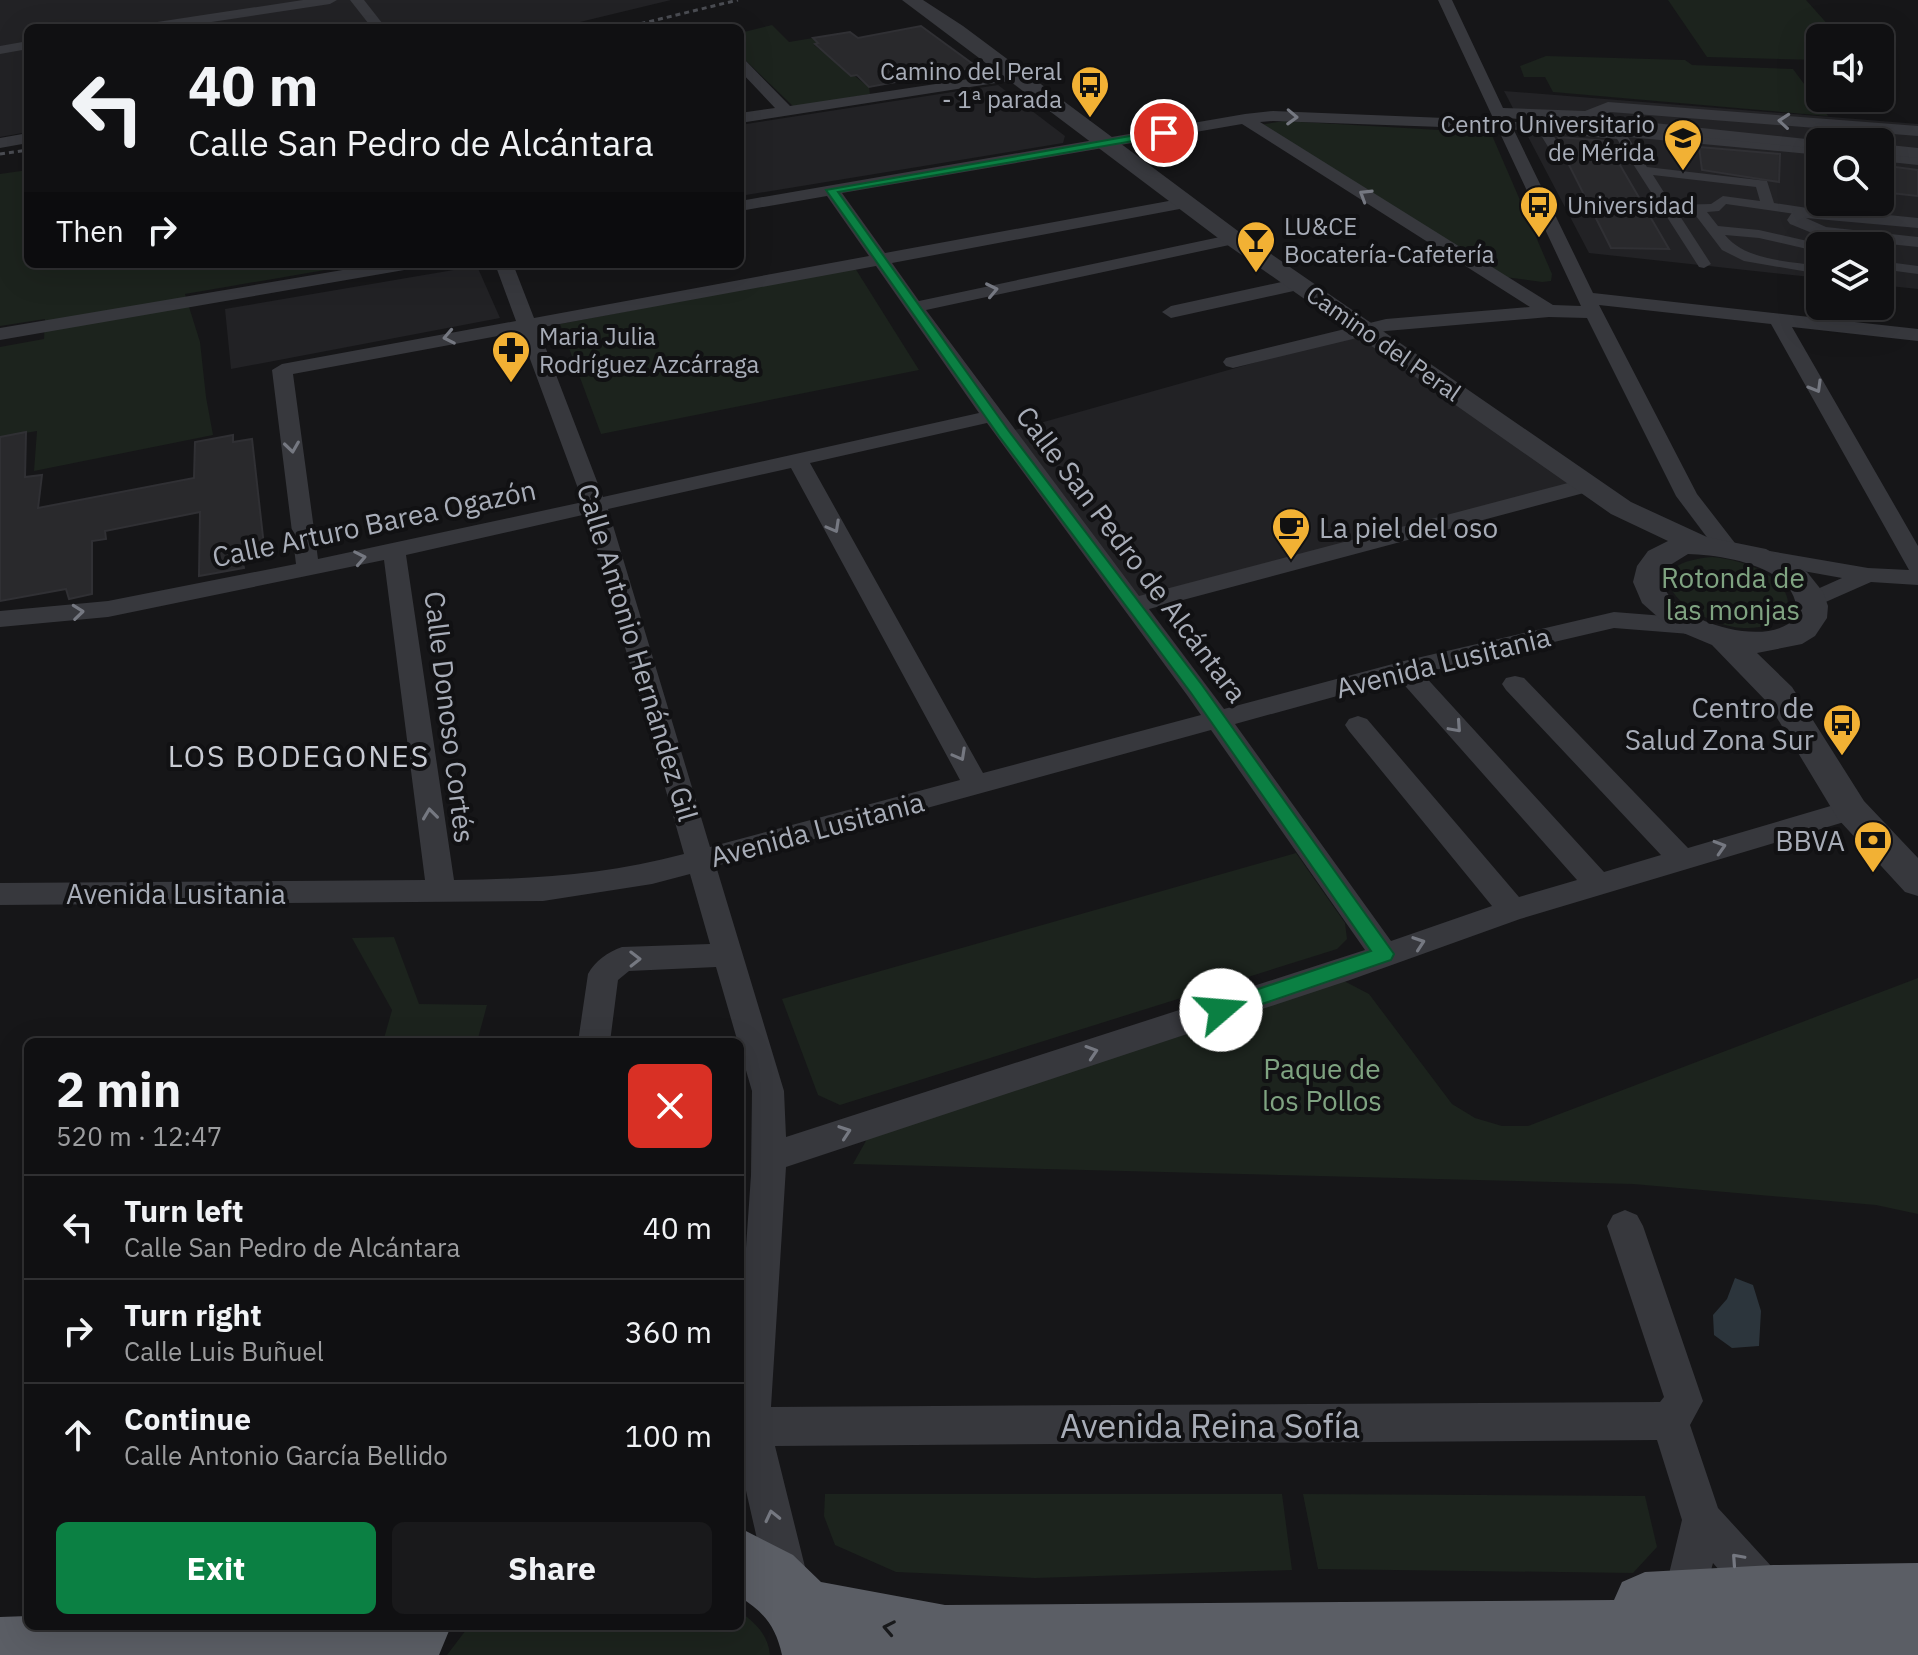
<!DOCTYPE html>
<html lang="en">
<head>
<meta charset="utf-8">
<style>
  body { margin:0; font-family:"IBM Plex Sans",sans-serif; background:#19191b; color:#f1f3f6; height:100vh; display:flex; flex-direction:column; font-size:30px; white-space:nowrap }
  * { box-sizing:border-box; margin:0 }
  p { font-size:26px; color:#9c9d9f }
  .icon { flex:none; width:44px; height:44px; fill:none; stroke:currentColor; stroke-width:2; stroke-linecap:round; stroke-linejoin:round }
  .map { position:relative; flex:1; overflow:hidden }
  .drawer { position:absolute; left:24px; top:1038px; width:720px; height:592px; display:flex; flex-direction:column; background:#101012; border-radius:12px; box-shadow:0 8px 32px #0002,0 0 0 2px #303032 }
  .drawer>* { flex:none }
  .hud { position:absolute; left:24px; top:24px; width:720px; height:244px; border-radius:12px; box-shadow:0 8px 32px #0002,0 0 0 2px #303032; background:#101012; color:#f1f3f6; overflow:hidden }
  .tools { position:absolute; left:1806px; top:24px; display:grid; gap:16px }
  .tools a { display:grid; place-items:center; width:88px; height:88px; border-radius:12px; background:#101012; box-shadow:0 8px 32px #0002,0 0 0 2px #303032; font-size:40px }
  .pin { position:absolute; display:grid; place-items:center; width:68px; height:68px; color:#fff; margin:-34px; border:4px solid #fff; border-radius:50%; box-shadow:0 2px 8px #0007 }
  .me { position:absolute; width:88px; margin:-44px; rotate:72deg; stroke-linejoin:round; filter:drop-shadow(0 0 6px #0008) }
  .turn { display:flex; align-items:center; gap:28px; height:168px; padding:0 32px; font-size:36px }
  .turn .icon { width:104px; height:104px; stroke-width:2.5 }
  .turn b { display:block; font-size:56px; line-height:68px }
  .then { display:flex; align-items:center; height:76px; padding:0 32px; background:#0003; gap:16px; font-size:30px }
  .round { display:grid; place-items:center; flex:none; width:84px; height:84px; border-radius:12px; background:#19191b }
  .summary { display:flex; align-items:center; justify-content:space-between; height:136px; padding:0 32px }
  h1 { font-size:48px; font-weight:700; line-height:60px }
  .primary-button { display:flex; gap:16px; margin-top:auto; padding:16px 32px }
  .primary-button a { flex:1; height:92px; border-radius:12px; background:#0b8043; color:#fff; font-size:32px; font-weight:700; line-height:92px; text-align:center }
  .primary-button a+a { background:#19191b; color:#f1f3f6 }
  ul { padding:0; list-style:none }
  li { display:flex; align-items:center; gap:24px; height:104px; padding:0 32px; border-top:2px solid #303032 }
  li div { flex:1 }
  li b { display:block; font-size:30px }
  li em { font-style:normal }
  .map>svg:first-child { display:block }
  .built { fill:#222225; fill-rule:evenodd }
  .green { fill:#1c231d }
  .water { fill:#2c353c }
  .building { fill:#29292c; stroke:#303034; stroke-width:2 }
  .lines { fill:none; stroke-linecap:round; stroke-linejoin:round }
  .pedestrian { fill:#37383d; fill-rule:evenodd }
  .minor { fill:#37383d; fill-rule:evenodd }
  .tertiary { fill:#37383d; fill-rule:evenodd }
  .trunk { fill:#5b5e65; fill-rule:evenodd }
  .rail { stroke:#4a4c52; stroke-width:3; stroke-dasharray:5 4; stroke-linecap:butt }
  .oneway { stroke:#757881 }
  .oneway2 { stroke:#18191b }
  .route { fill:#0b8043; stroke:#07532c; stroke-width:2 }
  .labels { text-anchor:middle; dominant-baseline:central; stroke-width:8; stroke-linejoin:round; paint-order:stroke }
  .far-poi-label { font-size:24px; fill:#a8adb8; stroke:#111113; text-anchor:start }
  .far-street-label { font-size:24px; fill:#a8adb8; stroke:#111113 }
  .street-label { font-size:28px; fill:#a8adb8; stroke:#111113 }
  .poi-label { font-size:28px; fill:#a8adb8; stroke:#111113; text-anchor:end }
  .park-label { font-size:28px; fill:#7fa381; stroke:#111113 }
  .neighbourhood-label { font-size:30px; letter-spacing:2px; fill:#c9ccd4; stroke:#111113 }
  .near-street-label { font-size:34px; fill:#a8adb8; stroke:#111113 }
</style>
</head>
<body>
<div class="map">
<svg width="1918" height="1655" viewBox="0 0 1918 1655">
  <rect width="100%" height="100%" fill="#161618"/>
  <g class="built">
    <path d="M0,0H671L555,28H28V132L0,137Z"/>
    <path d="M998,85L1065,136L1063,143L740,196V125Z"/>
    <path d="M1504,91L1918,124V289L1880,285V246H1820V278L1589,253ZM1820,142H1880V202H1820Z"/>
    <path d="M477,266L500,318L231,369L225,309Z"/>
    <path d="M1367,331L1587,485L1134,605L1004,433Z"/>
  </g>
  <g class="green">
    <path d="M1668,0H1806L1840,38H1820V60L1707,57Z"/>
    <path d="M772,25L789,42L813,38L818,43L814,45L869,87L870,94L794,107L740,55V33Z"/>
    <path d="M1546,56L1685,60L1692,65L1793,69L1828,116L1553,92L1545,77H1524L1520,66Z"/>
    <path d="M1284,121L1491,133L1552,274L1551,281L1542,282L1505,277L1259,125Z"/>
    <path d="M28,170V264H360L185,294L200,342L206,397L213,435L34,471L37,431L1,437L0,442V347L44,339L45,319L0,326V174Z"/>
    <path d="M855,268L919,370L601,434L560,324Z"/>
    <path d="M1712,557C1731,559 1748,563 1765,573C1803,596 1791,627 1748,628C1697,629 1619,565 1712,557Z"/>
    <path d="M1296,853L1345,923L1347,939L1337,949L840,1105L818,1095L782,999Z"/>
    <path d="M394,937L419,1004L487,1005L477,1042H383L392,1010L352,938Z"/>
    <path d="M1918,978V1214L1876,1205L1633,1184L853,1164L867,1139L1344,981L1369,994L1452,1104L1475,1118L1502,1126H1528Z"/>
    <path d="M825,1494H1282L1292,1570L1035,1578L896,1572L835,1545L824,1516Z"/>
    <path d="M1303,1494L1645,1496L1657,1547L1633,1573L1318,1569Z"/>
    <path d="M740,1612C756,1623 768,1635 770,1655H447L469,1626H740Z"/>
  </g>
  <path class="water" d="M1735,1278L1753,1285L1761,1311L1759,1346L1732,1348L1714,1335L1713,1315L1727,1299Z"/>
  <g class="building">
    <path d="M921,26L977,67L869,87L857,75L851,76L815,44L818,43L813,38L850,32L858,38Z"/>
    <path d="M1558,137L1606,141L1669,249L1611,248L1564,155L1566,150Z"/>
    <path d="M1699,147L1780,154L1779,182L1702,170Z"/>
    <path d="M1880,165L1918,170V196L1891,193Z"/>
    <path d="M26,432L25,477L42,475L38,508L194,478L195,442L233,435V442L252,439L265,555L242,559L244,568L199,576L200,512L105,531L106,539L92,541V594L69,599L66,589L0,601V437Z"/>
  </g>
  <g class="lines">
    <g class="pedestrian">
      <path d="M1504,121L1612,131L1618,127L1820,147V155L1628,137L1647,167L1767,181L1774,203L1814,209L1816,212L1809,216L1726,204L1719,211L1707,212L1718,226L1759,230L1825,245L1820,246V252L1759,238L1725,235C1746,261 1789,261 1820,266V274L1744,261L1722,250L1693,212L1678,213L1711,264L1704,268L1699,267L1617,139L1552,133L1563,152L1557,156L1553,155L1539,132L1500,128V122ZM1653,175L1756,187L1760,201L1723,196L1711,204L1672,205Z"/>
      <path d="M1880,153L1918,157V165L1880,161Z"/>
      <path d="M1880,261L1918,266V274L1880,269Z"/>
    </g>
    <g class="minor">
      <path d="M303,0H337L330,4L172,28H137L144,24Z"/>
      <path d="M350,0H364L386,28H372Z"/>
      <path d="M1438,0H1452L1503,108L1585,111L1608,102L1918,126V136L1610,112L1597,117L1826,141L1820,142V149L1508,118L1593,293L1918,329V341L1792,327L1918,546V585L1871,582L1812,608L1804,605L1800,600L1804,595L1842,578L1758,563L1750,561L1746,556L1750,551L1758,549L1868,568L1909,570L1771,324L1599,305L1697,494L1738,547L1734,552H1718L1676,496L1587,318L1549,317L1386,331L1233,368L1226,366L1223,362L1226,358L1386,319L1530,307L1242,124L842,193L885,253L1185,198L1193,203L1185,208L892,263L919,301L1234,234L1240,235L1243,239L1234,244L926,310L1139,596L1587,478L1598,485L1595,490L1149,609L1224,709L1404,661L1614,612L1690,618L1699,620L1702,626L1699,632L1690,634L1614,628L1422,673L1604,872L1661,855L1506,690L1502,684L1506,678L1515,676L1524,678L1688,848L1851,800L1861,803L1865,810L1861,817L1520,919L1350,980L786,1167L771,1407L1660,1402L1664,1397L1607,1226L1613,1215L1625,1210L1637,1215L1643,1226L1703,1401L1690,1425L1718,1508L1784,1580L1790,1595L1784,1610L1769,1616L1754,1610L1713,1563L1698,1618L1683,1624L1668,1618L1662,1603L1682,1520L1657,1440L775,1446L809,1583L803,1598L788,1604L773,1598L767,1583L742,1473L740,1474V1335L751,1175L752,1091L716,967L629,971L618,980L610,1042H578L588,974C595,961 608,952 622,947L710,944L690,874L652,884L543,901L0,905V883L425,880L384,560L108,617L0,627V611L108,601L296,564L272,370L282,364L516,321L495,264H513L534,318L869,256L827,196L740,211V201L1245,114L1273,111L1494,120ZM1273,121L1498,129L1581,306L1553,305L1260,122ZM876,266L979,413L603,497L538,328ZM520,332L583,502L318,559L293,374ZM987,423L1187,695L1201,715L983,773L810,463ZM791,468L960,780L710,847L608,509ZM587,514L684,854C606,875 534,879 454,880L406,555ZM1399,679L1577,880L1519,897L1367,719L1358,716L1349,719L1345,725L1349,731L1492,906L1391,941L1235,724ZM1211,730L1365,950L786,1137L784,1091L716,866Z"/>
      <path d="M28,41V49L0,54V46Z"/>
      <path d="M740,59L745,60L790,106L1015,72L1022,76L1015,80L740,123V113L775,108L740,71Z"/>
      <path d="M28,133V143L0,148V138Z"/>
      <path d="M1880,144L1918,148V158L1880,154Z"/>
      <path d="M1809,207L1918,218V228L1806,218L1826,227L1918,237V247L1822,237L1790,224L1787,220L1793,211Z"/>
      <path d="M378,264H419L410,269L0,340V328Z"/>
      <path d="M1300,278L1307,280L1309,284L1307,288L1171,318L1162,312L1171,306Z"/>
    </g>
    <path class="tertiary" d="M902,0H923L963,26L1242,234L1631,502L1707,537L1766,549L1807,572L1823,592L1828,606L1827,618L1815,636L1802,644L1757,653L1792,687L1864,801L1918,858V896L1905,892L1838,819L1768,703L1712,645L1669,627L1642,603L1633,582L1637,566L1648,551L1668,541L1611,514L1226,244ZM1688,554C1724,555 1803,567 1796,617C1770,649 1683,624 1666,591C1662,583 1665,576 1667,567Z"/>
    <g class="trunk">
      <path d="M740,1528L793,1555L821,1582L945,1605L1614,1600L1622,1582L1645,1572L1773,1565L1918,1563V1655H782C776,1627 764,1612 740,1597Z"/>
      <path d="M28,1616V1626H451L439,1655H0V1617Z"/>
    </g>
    <g class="rail">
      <path d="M623,28L738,0"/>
      <path d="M0,154L28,150"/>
    </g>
  </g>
  <defs><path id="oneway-chevron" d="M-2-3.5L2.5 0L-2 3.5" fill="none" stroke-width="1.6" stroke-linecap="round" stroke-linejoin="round" transform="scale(2)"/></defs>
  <g class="oneway">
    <use href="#oneway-chevron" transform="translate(1292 117) rotate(2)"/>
    <use href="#oneway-chevron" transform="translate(1784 121) rotate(-175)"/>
    <use href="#oneway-chevron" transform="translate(1365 195) rotate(-148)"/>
    <use href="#oneway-chevron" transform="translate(992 290) rotate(-12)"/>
    <use href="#oneway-chevron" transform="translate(449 337) rotate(169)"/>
    <use href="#oneway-chevron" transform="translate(1816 387) rotate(60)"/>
    <use href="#oneway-chevron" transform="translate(292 447) rotate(82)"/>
    <use href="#oneway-chevron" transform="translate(834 527) rotate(61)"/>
    <use href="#oneway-chevron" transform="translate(360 558) rotate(-11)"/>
    <use href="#oneway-chevron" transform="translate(78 612) rotate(-6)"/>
    <use href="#oneway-chevron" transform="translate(1456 727) rotate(48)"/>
    <use href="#oneway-chevron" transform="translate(960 755) rotate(61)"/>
    <use href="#oneway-chevron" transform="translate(430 814) rotate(-97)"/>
    <use href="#oneway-chevron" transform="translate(1720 847) rotate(-17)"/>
    <use href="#oneway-chevron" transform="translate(1419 943) rotate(-19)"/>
    <use href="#oneway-chevron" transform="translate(635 959) rotate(-1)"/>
    <use href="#oneway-chevron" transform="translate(1092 1052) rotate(-18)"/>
    <use href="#oneway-chevron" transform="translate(845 1132) rotate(-19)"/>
    <use href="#oneway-chevron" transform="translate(772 1516) rotate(-103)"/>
    <use href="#oneway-chevron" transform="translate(1737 1559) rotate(-132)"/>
  </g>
  <use class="oneway2" href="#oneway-chevron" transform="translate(889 1628) rotate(-169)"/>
  <path class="route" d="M1164,130L1168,131V135L838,192L1008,430L1202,685L1394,954L1391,960L1221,1018L1214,1016L1211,1010L1214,1004L1371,951L1191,693L999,436L826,190Z"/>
  <defs>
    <g id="bus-pin" transform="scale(2)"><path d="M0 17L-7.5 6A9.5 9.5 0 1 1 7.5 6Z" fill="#f2b134" stroke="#111113"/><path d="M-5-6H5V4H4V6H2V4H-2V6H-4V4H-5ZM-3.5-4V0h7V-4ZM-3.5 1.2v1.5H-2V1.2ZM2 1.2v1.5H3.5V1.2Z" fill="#111"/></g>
    <g id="university-pin" transform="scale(2)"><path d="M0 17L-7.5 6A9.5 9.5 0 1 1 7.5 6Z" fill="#f2b134" stroke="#111113"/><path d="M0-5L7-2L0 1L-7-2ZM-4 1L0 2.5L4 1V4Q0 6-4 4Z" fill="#111"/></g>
    <g id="bar-pin" transform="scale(2)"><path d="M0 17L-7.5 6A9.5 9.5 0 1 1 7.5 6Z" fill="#f2b134" stroke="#111113"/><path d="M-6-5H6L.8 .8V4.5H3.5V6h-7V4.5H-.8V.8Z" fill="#111"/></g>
    <g id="pharmacy-pin" transform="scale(2)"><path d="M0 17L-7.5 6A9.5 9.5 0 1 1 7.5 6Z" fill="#f2b134" stroke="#111113"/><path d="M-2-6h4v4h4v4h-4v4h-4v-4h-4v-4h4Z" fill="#111"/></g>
    <g id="cafe-pin" transform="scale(2)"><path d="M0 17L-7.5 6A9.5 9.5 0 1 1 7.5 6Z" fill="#f2b134" stroke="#111113"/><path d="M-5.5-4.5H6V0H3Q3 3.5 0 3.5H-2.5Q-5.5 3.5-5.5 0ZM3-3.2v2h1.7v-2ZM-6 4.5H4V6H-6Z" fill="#111"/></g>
    <g id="bank-pin" transform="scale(2)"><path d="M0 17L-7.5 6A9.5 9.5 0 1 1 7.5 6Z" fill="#f2b134" stroke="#111113"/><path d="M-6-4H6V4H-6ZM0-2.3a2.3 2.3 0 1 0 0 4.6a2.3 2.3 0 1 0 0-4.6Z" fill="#111"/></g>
  </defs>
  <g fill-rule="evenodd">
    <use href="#bus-pin" x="1090" y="85"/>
    <use href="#university-pin" x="1683" y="138"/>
    <use href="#bus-pin" x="1539" y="205"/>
    <use href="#bar-pin" x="1256" y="240"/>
    <use href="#pharmacy-pin" x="511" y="350"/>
    <use href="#cafe-pin" x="1291" y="527"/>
    <use href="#bus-pin" x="1842" y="723"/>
    <use href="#bank-pin" x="1873" y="840"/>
  </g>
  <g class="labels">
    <g class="far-poi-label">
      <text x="1062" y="71" text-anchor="end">Camino del Peral<tspan x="1062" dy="28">- 1ª parada</tspan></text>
      <text x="1655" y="124" text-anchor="end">Centro Universitario<tspan x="1655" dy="28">de Mérida</tspan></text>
      <text x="1567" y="205">Universidad</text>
      <text x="1284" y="226">LU&amp;CE<tspan x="1284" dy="28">Bocatería-Cafetería</tspan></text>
      <text x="539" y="336">Maria Julia<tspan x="539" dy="28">Rodríguez Azcárraga</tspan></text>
    </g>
    <g class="far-street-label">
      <text transform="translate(1384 343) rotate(35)">Camino del Peral</text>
    </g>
    <g class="street-label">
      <text transform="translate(374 523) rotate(-12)">Calle Arturo Barea Ogazón</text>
      <text transform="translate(1132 554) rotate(53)">Calle San Pedro de Alcántara</text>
      <text transform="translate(638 652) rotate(73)">Calle Antonio Hernández Gil</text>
      <text transform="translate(1443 662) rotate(-14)">Avenida Lusitania</text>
      <text transform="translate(450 717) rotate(83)">Calle Donoso Cortés</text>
      <text transform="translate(817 829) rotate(-15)">Avenida Lusitania</text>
      <text x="176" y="893">Avenida Lusitania</text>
    </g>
    <g class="poi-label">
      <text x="1319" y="527" text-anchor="start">La piel del oso</text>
      <text x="1814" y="707">Centro de<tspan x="1814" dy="32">Salud Zona Sur</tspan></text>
      <text x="1845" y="840">BBVA</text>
    </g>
    <g class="park-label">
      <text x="1733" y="577">Rotonda de<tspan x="1733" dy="32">las monjas</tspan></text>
      <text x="1322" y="1068">Paque de<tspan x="1322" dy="32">los Pollos</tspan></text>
    </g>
    <g class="neighbourhood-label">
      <text x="299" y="755">LOS BODEGONES</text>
    </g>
    <g class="near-street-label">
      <text x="1210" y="1425">Avenida Reina Sofía</text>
    </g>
  </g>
</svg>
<div class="tools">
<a><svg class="icon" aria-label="sound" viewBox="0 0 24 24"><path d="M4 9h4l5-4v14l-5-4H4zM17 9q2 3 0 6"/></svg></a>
<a><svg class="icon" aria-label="search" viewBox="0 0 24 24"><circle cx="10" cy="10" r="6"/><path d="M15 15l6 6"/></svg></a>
<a><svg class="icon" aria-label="layers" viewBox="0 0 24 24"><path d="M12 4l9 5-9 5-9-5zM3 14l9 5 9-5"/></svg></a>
</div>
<div class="pin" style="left:1164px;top:133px;background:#d93025"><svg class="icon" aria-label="arrive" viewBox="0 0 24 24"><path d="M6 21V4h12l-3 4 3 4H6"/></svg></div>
<svg class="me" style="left:1221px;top:1010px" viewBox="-20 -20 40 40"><circle r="19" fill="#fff"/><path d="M0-13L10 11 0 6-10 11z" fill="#0b8043"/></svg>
<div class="hud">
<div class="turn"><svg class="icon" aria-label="left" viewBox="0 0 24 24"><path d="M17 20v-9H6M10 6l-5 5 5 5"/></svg><div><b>40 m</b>Calle San Pedro de Alcántara</div></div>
<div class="then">Then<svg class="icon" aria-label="right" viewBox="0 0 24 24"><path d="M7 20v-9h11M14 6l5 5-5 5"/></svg></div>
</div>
<section class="drawer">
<div class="summary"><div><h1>2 min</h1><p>520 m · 12:47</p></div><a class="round" style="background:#d93025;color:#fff"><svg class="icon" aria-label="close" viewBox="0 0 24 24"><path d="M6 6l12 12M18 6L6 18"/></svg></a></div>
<ul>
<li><svg class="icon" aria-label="left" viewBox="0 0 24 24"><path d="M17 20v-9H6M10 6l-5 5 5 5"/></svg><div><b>Turn left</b><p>Calle San Pedro de Alcántara</p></div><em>40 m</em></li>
<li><svg class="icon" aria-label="right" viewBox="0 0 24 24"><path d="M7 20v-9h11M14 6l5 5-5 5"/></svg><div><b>Turn right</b><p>Calle Luis Buñuel</p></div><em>360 m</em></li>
<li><svg class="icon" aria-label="ahead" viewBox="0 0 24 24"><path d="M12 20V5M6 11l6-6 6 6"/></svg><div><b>Continue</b><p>Calle Antonio García Bellido</p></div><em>100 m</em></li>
</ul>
<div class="primary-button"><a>Exit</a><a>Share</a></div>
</section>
</div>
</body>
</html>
